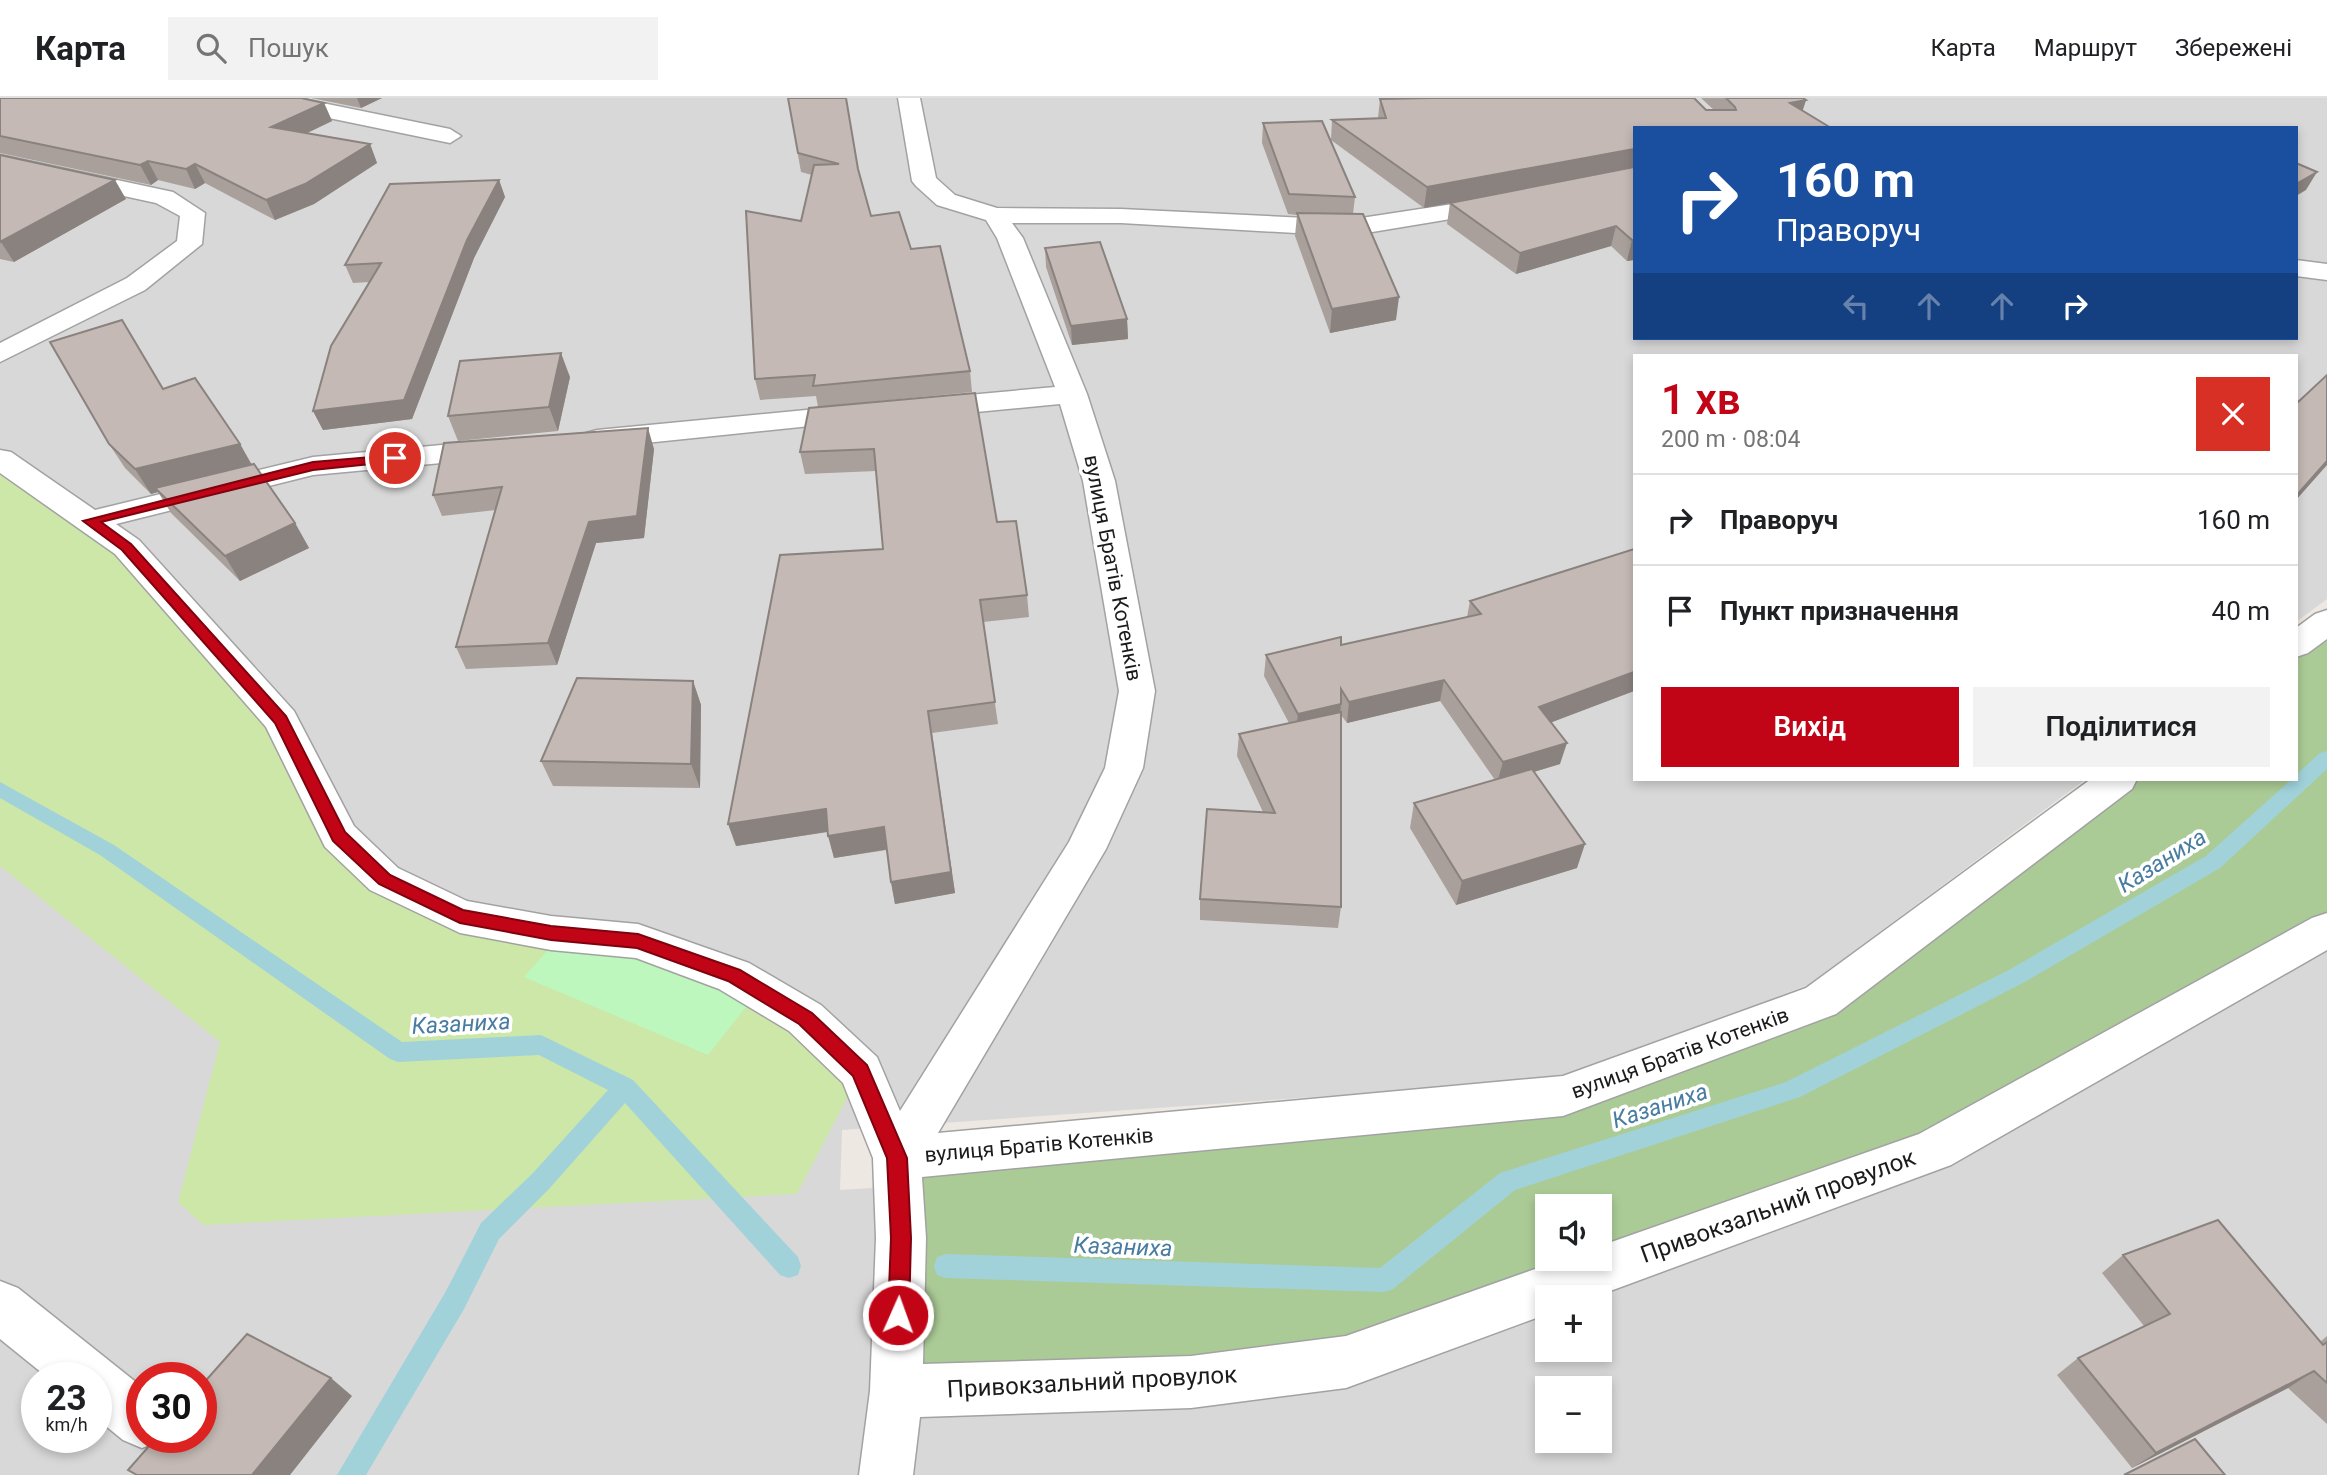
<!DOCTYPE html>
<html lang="uk">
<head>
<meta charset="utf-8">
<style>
  body { margin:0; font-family:Roboto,sans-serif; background:#f2f2f2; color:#202124; height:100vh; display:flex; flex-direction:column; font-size:26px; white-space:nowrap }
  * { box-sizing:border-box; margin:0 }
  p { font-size:23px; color:#757577 }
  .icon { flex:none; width:38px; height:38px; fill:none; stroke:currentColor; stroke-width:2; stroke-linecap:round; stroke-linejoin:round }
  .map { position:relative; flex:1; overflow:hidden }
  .side { position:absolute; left:1633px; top:256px; width:665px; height:427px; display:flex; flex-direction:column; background:#fff; border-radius:0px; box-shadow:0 4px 10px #0003 }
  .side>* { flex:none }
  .guide { position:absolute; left:1633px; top:28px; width:665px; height:214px; border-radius:0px; box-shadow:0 4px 10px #0003; background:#1a4fa0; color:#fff; overflow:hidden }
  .controls { position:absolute; left:1535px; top:1096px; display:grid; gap:14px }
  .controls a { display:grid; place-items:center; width:77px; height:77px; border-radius:0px; background:#fff; box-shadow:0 4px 10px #0003; font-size:35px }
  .speed { position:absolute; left:21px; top:1264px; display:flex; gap:14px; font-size:35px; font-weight:700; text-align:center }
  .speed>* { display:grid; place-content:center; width:91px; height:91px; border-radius:50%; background:#fff; box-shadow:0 4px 10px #0003; line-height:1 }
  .speed small { font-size:18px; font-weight:400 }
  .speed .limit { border:10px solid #d22; background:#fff; color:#111 }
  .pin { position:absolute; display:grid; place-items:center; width:60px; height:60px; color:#fff; margin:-30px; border:4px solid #fff; border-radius:50%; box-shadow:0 2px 7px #0007 }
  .me { position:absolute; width:77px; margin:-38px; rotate:2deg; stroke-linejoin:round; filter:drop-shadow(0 0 5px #0008) }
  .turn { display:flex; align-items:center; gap:24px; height:147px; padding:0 28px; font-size:32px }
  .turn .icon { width:91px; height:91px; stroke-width:2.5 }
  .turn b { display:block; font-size:49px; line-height:60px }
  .lanes { display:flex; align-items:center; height:66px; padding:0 28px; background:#0003; justify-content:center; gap:35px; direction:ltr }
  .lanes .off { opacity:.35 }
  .round { display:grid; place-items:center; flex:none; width:74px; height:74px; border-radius:0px; background:#f2f2f2 }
  .overview { display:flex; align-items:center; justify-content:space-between; height:119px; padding:0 28px }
  h1 { font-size:42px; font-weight:600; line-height:52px; color:#c20516 }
  .action { display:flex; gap:14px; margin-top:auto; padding:14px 28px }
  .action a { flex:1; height:80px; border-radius:0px; background:#c20516; color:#fff; font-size:28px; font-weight:600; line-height:80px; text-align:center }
  .action a+a { background:#f2f2f2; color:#202124 }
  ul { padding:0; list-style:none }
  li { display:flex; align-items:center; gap:21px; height:91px; padding:0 28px; border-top:2px solid #e0e0e0 }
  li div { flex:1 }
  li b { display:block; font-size:26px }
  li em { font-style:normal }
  header { display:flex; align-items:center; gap:42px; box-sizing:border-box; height:98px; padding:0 35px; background:#fff; border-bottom:2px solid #e0e0e0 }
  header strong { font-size:33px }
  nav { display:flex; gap:38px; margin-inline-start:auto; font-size:24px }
  .search { width:490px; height:63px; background:#f2f2f2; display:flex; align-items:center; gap:18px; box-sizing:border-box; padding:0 24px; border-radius:0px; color:#757577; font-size:26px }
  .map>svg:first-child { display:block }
  .residential { fill:#d9d8d8; fill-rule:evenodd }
  .grass { fill:#cce7a7 }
  .forest { fill:#abcb96; fill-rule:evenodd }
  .park { fill:#bdf7bd }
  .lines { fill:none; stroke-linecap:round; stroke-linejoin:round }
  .stream { fill:#a1d2da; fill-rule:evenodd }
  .minor-casing { stroke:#a2a2a2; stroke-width:3 }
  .minor { fill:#fff; fill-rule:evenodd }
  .wall { fill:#a99f9b }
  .shaded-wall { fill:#89827e }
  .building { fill:#c4b9b4; stroke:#89827e; stroke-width:2 }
  .route { fill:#c20516; stroke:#7e030e; stroke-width:2 }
  .labels { text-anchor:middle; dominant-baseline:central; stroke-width:7; stroke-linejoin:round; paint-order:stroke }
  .street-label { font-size:21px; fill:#1b1b1b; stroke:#fff }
  .water-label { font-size:23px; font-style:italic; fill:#487ca0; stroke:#fff }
  .near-street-label { font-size:24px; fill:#1b1b1b; stroke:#fff }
</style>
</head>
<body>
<header>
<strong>Карта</strong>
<div class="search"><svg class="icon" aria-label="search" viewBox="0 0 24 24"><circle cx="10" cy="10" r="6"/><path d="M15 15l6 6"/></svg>Пошук</div>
<nav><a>Карта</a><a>Маршрут</a><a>Збережені</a></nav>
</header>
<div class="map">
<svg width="2327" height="1377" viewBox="0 0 2327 1377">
  <rect width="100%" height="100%" fill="#ede8e1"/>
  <path class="residential" d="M0,0H2327V501L2296,524V257H1634V681H2086L1808,887L1557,982L842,1032L840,1092L1287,1064L1573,1023L2296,681L2327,551V1377H0ZM1634,30H2296V240H1634ZM1547,1108H1600V1160H1547ZM1547,1199H1600V1251H1547ZM37,1279H96V1339H37ZM142,1279H201V1339H142ZM1547,1290H1600V1342H1547Z"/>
  <path class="grass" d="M0,359L127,449L281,622L339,738L460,818L638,843L861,973L797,1096L203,1127L178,1104L220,944L0,768Z"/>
  <path class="forest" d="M2327,524V832L1934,1052L1346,1264L896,1293L897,1060L1563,998L1821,903L2118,681H2296V547ZM1547,1108H1600V1160H1547Z"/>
  <path class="park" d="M555,844L634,852L750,904L708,957L524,879Z"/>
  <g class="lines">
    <g class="stream">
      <path d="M2327,653V671L2220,770L2023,885L1800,999L1515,1092L1393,1191L1384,1194L946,1180L937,1177L934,1168L937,1159L946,1156L1380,1170L1500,1075L1786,984L2007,873L2206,758L2292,681H2296V677L2320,655Z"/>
      <path d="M0,684L114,747L402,944L541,937L633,982L798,1159L801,1168L798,1177L789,1180L780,1177L625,1005L549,1091L499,1141L464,1211L366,1377H337L446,1193L481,1125L533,1075L608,992L539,957L398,964L390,961L100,757L0,700Z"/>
    </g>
    <g class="minor-casing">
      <g id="minor">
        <path d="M255,0H298L450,31L461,38L450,45L266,7Z"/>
        <path d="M898,0H920L936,80L955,97L997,110L1121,111L1348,122L1499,99L1508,101L1511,106L1508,111L1499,113L1348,138L1121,125H1012L1023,140L1087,296L1115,383L1155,593L1143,670L1106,751L938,1035L1563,978L1806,890L2091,681H2137L2132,691L1836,916L1563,1018L922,1079L926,1140L923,1266L1191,1258L1346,1238L1566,1160H1600V1148L1919,1036L2312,820L2327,815V852L1951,1067L1594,1199H1547V1216L1346,1290L1191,1310L920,1319L913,1377H859L870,1293L876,1140L873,1060L843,985L789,933L719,891L636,860L551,852L460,835L370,792L325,749L266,629L115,456L0,375V352L11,354L95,412L313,359L495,342L506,345L510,351L506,357L495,360L313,377L116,426L139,442L294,613L354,728L398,770L467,803L551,818L638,826L749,865L821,907L877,959L900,1013L1069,744L1105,670L1119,593L1083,383L1060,306L924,319L914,316L909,310L914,304L924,301L1055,289L997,140L986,122L937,107L916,88L912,83Z"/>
        <path d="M0,57L173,94L205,115L202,146L145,192L0,264V245L127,180L177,143L180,118L156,105L0,71Z"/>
        <path d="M2296,162L2327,166V182L2296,178Z"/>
        <path d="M858,307L868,310L873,316L868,322L597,350L586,347L582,341L586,335L597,332Z"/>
        <path d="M2327,512V541L2308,555L2296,559V530L2315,516Z"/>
        <path d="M0,1183L18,1190L142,1289V1339H162L161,1342L142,1350L123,1342L96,1320V1279H47L0,1241Z"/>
      </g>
    </g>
    <use href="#minor" class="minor"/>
  </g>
  <g class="wall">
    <path d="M0,0L324,5L332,23L307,35L370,46L377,65L314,106L275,122L205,85L195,91L158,82L151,87L0,55Z"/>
    <path d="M311,0H382L361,10Z"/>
    <path d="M788,0L858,71L871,118L911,151L970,273L972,294L818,309L816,298L760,302L755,281L801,123L812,77L801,74Z"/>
    <path d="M1701,0H1803L1806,2L1802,13L1634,30V162L1627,163L1611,148L1516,176L1447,126L1450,105L1531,90L1424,110L1331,42L1332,22L1378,20L1380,1L1714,12Z"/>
    <path d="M1263,25L1355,99L1353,116L1396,222L1330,235L1295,138L1297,117L1288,116L1262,45Z"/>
    <path d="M0,57L126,101L14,164L0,161Z"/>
    <path d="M499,82L505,99L474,160L412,321L323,332L313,313L370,184L353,185L345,167Z"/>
    <path d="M1045,150L1127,221L1128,241L1072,247L1046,169Z"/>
    <path d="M570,279L558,333L458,343L448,318Z"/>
    <path d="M163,291L240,346L252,367L295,425L309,450L240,483L171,415L158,394L151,396L125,370L109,346Z"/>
    <path d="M809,310L997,424L1027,497L1029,519L983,524L998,626L932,635L955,795L895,806L891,784L887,752L834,760L828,734L736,748L883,451L876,373L805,376L800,354Z"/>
    <path d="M654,351L644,440L596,445L557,567L466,571L456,549L496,412L442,418L433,397Z"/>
    <path d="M1634,451V593L1551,624L1560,666L1534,674L1577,770L1456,807L1410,730L1414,705L1495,682L1440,603L1347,625L1341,617V809L1338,830L1200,822V801L1263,714L1237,658L1239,636L1289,625L1264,578L1266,557L1341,547L1467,519L1470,503Z"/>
    <path d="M693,583L701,607L700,690L553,688L541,663Z"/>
    <path d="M2123,1157L2320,1244L2327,1238V1326L2288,1290L2132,1370L2057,1277L2078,1260L2144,1228L2102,1175Z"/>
  </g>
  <g class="shaded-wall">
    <path d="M357,0H382L361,10Z"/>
    <path d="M1806,2L1800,21L1790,5Z"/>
    <path d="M324,5L332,23L280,48L271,29Z"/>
    <path d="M370,46L377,65L314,106L275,122L266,102Z"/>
    <path d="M1634,51V70L1424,110L1427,89Z"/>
    <path d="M148,63L158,82L151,87L140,67Z"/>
    <path d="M195,66L205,85L195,91L186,71Z"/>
    <path d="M2317,74L2306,92L2296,98V86Z"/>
    <path d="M115,82L126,101L14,164L1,144Z"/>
    <path d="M499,82L505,99L474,160L412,321L323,332L313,313L467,142Z"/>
    <path d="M1616,128L1611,148L1516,176L1520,155Z"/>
    <path d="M1632,142H1634V162L1627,163Z"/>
    <path d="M1399,199L1396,222L1330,235L1332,211Z"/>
    <path d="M1127,221L1128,241L1072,247L1071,228Z"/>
    <path d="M561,255L570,279L558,333L549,309Z"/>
    <path d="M648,330L654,351L644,440L596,445L557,567L548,545L589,424Z"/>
    <path d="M240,346L254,371L155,390L158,394L151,396L135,371Z"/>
    <path d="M2327,363V367L2296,402V398Z"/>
    <path d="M295,425L309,450L240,483L225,458Z"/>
    <path d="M1634,574V593L1534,631L1539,609Z"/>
    <path d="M1444,582L1440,603L1347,625L1349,604Z"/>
    <path d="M693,583L701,607L700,690L691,666Z"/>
    <path d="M1341,606L1339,627L1295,637L1298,616Z"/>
    <path d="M928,613L955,795L895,806L891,784Z"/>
    <path d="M1567,645L1560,666L1497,685L1503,664Z"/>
    <path d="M826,711L832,733L736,748L728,726Z"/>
    <path d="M884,729L889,751L834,760L828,738Z"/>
    <path d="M1585,746L1577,770L1456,807L1462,783Z"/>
    <path d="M2314,1273L2288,1290L2132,1370L2156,1355Z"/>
    <path d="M331,1280L352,1298L290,1377H252Z"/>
  </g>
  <g class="building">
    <path d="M0,0H301L324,5L271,29L370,46L305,86L266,102L195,66L186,71L148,63L140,67L0,38Z"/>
    <path d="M788,0H846L858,71L871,118L899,114L911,151L940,148L970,273L813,288L815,277L755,281L746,113L801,123L814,67L839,66L798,55Z"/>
    <path d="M1431,0H1694L1706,12H1736L1735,9L1726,0H1803L1806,2L1790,5L1831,30H1634V51L1427,89L1332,22L1386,20L1380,1Z"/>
    <path d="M1322,23L1355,99L1289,96L1263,25Z"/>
    <path d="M0,57L115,82L0,144Z"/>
    <path d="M2296,65L2317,74L2296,86Z"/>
    <path d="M1634,69V142H1632L1616,128L1520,155L1450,105Z"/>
    <path d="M499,82L467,142L404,302L313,313L331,248L381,165L345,167L390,86Z"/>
    <path d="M1297,115L1363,116L1399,199L1332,211Z"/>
    <path d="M1100,144L1127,221L1071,228L1045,150Z"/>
    <path d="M122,222L163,291L195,280L240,346L135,371L109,346L50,244Z"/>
    <path d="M561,255L549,309L448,318L460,263Z"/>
    <path d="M2327,277V363L2296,398V306Z"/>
    <path d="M975,295L997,424L1016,423L1027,497L980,502L995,604L928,613L951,774L891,784L884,729L828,738L826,711L728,726L780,457L883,451L874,351L800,354L809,310Z"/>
    <path d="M648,330L637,418L589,424L548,545L456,549L502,389L433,397L444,345Z"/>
    <path d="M254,366L295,425L225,458L155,390Z"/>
    <path d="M1634,451V574L1539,609L1567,645L1503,664L1444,582L1349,604L1341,591V606L1298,616L1266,557L1341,539V547L1481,516L1470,503Z"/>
    <path d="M577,580L693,583L691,666L541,663Z"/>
    <path d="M1341,614V809L1200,801L1207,711L1275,715L1239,636Z"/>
    <path d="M1532,671L1585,746L1462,783L1414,705Z"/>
    <path d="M2218,1122L2323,1247L2327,1244V1285L2314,1273L2156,1355L2078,1260L2170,1216L2123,1157Z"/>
    <path d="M247,1236L331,1280L252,1377H137L128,1372L157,1339H201V1288Z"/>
    <path d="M2195,1341L2225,1377H2124Z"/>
  </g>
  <path class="route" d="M395,357L399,358V363L313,372L101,424L131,446L286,618L345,734L390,777L463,812L551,828L638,836L740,872L812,915L867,967L907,1060L911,1140L909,1217L906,1224L898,1227L891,1224L888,1217L891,1140L887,1060L853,978L799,926L728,883L637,850L551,842L460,825L379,786L333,743L275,625L122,452L83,423L313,364Z"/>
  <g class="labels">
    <g class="street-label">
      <text transform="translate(1113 470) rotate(79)">вулиця Братів Котенків</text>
      <text transform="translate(1680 955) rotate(-20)">вулиця Братів Котенків</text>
      <text transform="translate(1039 1047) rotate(-5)">вулиця Братів Котенків</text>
    </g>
    <g class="water-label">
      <text transform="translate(2162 763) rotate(-32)">Казаниха</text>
      <text transform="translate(461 926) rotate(-3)">Казаниха</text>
      <text transform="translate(1660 1008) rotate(-18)">Казаниха</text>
      <text transform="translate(1123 1149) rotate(2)">Казаниха</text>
    </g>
    <g class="near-street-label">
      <text transform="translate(1778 1108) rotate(-20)">Привокзальний провулок</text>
      <text transform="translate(1092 1284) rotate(-3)">Привокзальний провулок</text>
    </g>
  </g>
</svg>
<div class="controls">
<a><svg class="icon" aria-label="sound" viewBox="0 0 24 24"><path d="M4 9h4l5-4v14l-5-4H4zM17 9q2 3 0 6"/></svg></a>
<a>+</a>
<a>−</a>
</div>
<div class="speed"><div>23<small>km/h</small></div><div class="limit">30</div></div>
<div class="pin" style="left:395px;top:360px;background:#d93025"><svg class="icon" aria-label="arrive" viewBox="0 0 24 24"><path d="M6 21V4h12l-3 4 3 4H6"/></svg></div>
<svg class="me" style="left:898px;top:1217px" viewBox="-20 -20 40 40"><circle r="17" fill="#c20516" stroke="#fff" stroke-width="3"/><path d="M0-11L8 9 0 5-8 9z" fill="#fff"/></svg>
<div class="guide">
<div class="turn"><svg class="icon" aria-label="right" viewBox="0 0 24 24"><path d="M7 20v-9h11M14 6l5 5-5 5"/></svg><div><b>160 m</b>Праворуч</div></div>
<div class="lanes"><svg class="icon off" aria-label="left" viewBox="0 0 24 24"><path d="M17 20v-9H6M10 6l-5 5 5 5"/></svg><svg class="icon off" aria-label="ahead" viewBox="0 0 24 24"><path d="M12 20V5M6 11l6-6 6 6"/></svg><svg class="icon off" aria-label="ahead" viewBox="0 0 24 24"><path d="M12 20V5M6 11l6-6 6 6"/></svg><svg class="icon" aria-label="right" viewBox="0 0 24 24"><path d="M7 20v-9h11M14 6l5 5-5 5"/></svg></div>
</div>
<section class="side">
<div class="overview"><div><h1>1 хв</h1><p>200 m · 08:04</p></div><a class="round" style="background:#d93025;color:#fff"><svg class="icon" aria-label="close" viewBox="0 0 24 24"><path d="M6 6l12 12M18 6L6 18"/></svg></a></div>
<ul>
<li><svg class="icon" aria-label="right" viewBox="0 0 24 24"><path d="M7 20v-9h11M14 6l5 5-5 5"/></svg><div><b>Праворуч</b></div><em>160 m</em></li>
<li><svg class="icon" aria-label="arrive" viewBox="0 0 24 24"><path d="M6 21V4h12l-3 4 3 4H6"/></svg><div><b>Пункт призначення</b></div><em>40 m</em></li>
</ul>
<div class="action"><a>Вихід</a><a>Поділитися</a></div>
</section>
</div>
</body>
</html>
